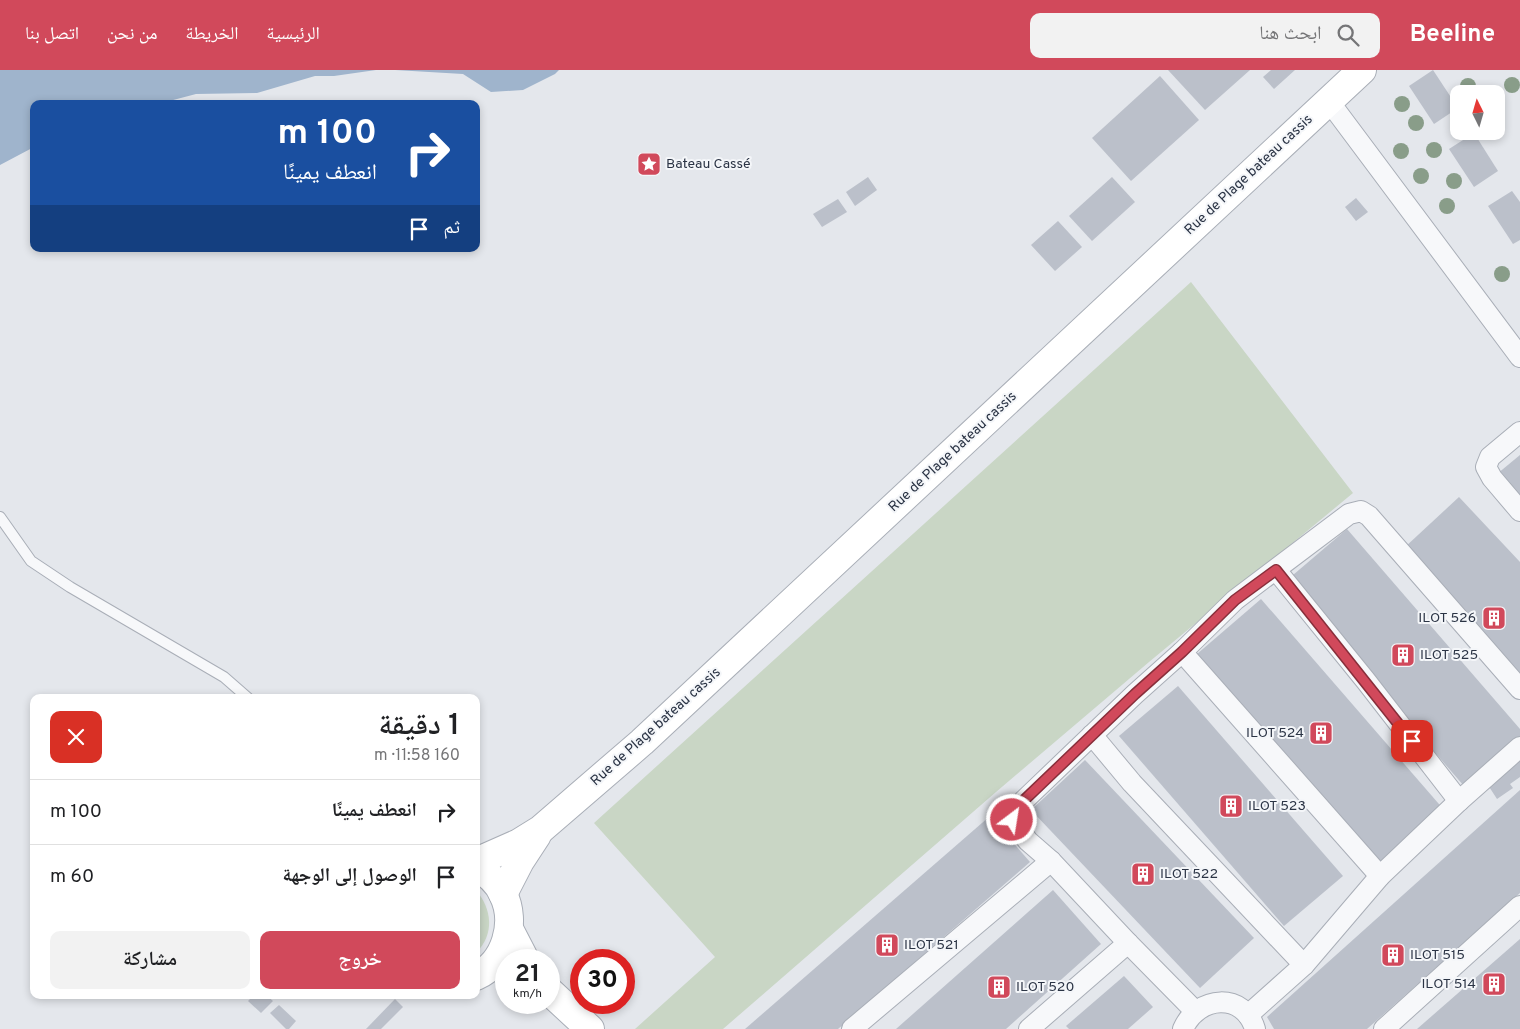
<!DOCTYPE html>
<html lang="ar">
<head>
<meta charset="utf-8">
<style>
  body { margin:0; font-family:Overpass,"Noto Naskh Arabic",sans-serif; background:#f2f2f2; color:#202124; direction:rtl; height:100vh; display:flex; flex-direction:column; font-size:19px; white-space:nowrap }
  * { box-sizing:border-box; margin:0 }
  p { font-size:16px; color:#757577 }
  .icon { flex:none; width:28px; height:28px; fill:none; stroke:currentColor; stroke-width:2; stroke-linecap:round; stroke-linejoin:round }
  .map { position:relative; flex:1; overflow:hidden; direction:ltr }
  .side { position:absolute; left:30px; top:624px; width:450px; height:305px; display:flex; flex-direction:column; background:#fff; border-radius:10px; box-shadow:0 2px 8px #0003; direction:rtl }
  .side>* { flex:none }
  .banner { position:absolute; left:30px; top:30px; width:450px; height:152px; border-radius:10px; box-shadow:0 2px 8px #0003; direction:rtl; background:#1a4fa0; color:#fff; overflow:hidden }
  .needle { width:32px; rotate:355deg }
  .fabs { position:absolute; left:1450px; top:15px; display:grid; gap:10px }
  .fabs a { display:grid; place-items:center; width:55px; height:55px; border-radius:10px; background:#fff; box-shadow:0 2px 8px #0003; font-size:25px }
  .speed { position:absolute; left:495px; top:879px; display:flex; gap:10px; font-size:25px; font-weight:700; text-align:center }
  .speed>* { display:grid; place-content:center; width:65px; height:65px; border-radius:50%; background:#fff; box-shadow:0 2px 8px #0003; line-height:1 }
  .speed small { font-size:12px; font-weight:400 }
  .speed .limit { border:8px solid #d22; background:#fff; color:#111 }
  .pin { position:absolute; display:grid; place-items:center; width:42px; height:42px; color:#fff; margin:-21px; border-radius:10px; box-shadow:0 2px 8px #0006 }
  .me { position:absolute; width:55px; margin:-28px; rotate:31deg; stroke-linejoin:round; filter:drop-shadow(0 0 4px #0008) }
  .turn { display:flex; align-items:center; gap:18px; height:105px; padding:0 20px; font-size:22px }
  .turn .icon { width:65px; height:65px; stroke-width:2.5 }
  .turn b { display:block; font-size:35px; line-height:42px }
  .then { display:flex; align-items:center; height:48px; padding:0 20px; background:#0003; gap:10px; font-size:19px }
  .round { display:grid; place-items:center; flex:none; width:52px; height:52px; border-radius:10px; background:#f2f2f2 }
  .summary { display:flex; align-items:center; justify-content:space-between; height:85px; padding:0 20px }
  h1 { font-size:30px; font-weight:600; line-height:38px }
  .action { display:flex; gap:10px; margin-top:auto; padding:10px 20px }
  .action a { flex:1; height:58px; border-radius:10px; background:#d1495b; color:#fff; font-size:20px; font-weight:600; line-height:58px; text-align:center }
  .action a+a { background:#f2f2f2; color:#202124 }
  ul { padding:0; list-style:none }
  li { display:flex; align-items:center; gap:15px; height:65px; padding:0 20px; border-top:1px solid #e0e0e0 }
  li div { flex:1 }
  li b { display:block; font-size:19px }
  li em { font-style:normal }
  header { display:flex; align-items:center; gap:30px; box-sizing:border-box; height:70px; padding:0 25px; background:#d1495b; color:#fff }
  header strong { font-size:24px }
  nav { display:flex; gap:28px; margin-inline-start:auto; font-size:18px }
  .search { width:350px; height:45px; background:#f2f2f2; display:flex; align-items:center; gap:12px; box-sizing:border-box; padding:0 18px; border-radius:10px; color:#757577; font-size:19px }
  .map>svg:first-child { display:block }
  .green { fill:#c9d6c5 }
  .water { fill:#9fb4cc }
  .building { fill:#bbc0ca }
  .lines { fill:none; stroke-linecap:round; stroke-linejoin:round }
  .lane-casing { stroke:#a9aeb7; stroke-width:12 }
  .street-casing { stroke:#a9aeb7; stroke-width:22 }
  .secondary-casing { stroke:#a9aeb7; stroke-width:30 }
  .lane { stroke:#f7f8fa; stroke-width:10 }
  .street { stroke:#f7f8fa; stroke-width:20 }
  .secondary { stroke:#fff; stroke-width:28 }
  .tree { fill:#899d89 }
  .route-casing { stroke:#882f3b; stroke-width:12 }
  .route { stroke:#d1495b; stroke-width:9 }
  .labels { text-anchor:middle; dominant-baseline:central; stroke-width:4; stroke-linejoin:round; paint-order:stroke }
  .poi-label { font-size:14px; fill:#2b3445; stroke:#f4f6f9; text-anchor:start }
  .street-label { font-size:14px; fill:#2b3445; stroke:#f4f6f9 }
</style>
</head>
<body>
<header>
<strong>Beeline</strong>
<div class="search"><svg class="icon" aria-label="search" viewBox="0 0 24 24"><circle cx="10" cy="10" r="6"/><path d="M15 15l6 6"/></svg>ابحث هنا</div>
<nav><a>الرئيسية</a><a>الخريطة</a><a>من نحن</a><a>اتصل بنا</a></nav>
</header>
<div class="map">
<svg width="1520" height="959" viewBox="0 0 1520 959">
  <rect width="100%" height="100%" fill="#e4e7ec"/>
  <g class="green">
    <path d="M1191,212L1353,423L1149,592L996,722L723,959H635L715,887L594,753Z"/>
    <path d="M476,820C492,839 495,864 476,883Z"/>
  </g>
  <g class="water">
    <path d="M0,0H376L334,6H315L257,23L196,24L158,34H34V77L0,95Z"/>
    <path d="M395,0H559L555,4L523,20L491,22L463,4Z"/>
  </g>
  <g class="building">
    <path d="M1168,0H1250L1205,40Z"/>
    <path d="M1271,0H1295L1274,19L1263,7Z"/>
    <path d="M1433,0L1458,38L1434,54L1409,16Z"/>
    <path d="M1160,6L1199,50L1131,111L1092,68Z"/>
    <path d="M1474,63L1498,101L1474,117L1449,79Z"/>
    <path d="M868,107L877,120L855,136L846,122Z"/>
    <path d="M1112,107L1135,132L1092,171L1069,146Z"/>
    <path d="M1512,121L1520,132V170L1513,174L1488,136Z"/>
    <path d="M1356,128L1368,142L1356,151L1345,137Z"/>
    <path d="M838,129L847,142L822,157L813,144Z"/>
    <path d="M1058,151L1082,177L1055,201L1031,175Z"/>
    <path d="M1520,385V430L1497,404Z"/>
    <path d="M1459,427L1520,492V603L1404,478Z"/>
    <path d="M1347,459L1520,659V667L1464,716L1286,511Z"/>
    <path d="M1261,529L1445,741L1381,796L1197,584Z"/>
    <path d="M1178,616L1343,806L1284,856L1119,666Z"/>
    <path d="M1085,690L1254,868L1200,918L1031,740Z"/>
    <path d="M1520,690V707L1510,714L1513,718L1497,729L1486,712Z"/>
    <path d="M1520,720V823L1367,959H1274L1267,947Z"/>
    <path d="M990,746L1030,792L838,959H745Z"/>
    <path d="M1053,820L1101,874L1006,959H896Z"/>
    <path d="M1520,869V959H1417Z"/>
    <path d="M1124,906L1153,937L1128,959H1069L1066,956Z"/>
    <path d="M254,925H266L273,931L261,943L248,931Z"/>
    <path d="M395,929L403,937L381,959H366Z"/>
    <path d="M279,935L296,951L289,959H286L270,943Z"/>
  </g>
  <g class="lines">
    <g class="lane-casing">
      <path id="lane" d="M0,447L31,491L70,517L224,607L248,628"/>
    </g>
    <g class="street-casing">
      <g id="street">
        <path d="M1328,30L1520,287"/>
        <path d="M1520,362L1490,387L1486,397L1492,408L1520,441"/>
        <path d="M1276,500L1366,611L1459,731"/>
        <path d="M1182,582L1380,806"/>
        <path d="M1092,665L1132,713L1304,895"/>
        <path d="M1195,941L1128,873L1051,791L1028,771L1012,750L1018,736L1135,624L1182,582L1235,530L1349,444L1361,441L1369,446L1520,619"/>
        <path d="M1248,945L1304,895L1380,806L1459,731L1520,677"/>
        <path d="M852,959L1051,791"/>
        <path d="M1029,959L1128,873"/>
        <path d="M1183,959C1198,925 1244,922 1255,959"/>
        <path d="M1384,959L1520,836"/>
      </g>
    </g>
    <g class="secondary-casing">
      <g id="secondary">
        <path d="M476,792L519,773L540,760L642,672L1362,0"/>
        <path d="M476,796C487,803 498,812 503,824C517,852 506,893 476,906"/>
        <path d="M503,824L520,791L537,765"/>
        <path d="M509,859L525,890"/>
        <path d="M549,921L590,959"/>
      </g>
    </g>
    <use href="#lane" class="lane"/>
    <use href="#street" class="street"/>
    <use href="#secondary" class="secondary"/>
  </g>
  <g class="tree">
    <circle cx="1512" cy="15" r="8"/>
    <circle cx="1468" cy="16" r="8"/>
    <circle cx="1402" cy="34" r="8"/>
    <circle cx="1416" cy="53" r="8"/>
    <circle cx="1434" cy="80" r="8"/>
    <circle cx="1401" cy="81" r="8"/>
    <circle cx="1421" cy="106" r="8"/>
    <circle cx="1454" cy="111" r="8"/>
    <circle cx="1447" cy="136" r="8"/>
    <circle cx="1502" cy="204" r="8"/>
  </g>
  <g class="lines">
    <g class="route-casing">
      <path id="route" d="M1012,750L1018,736L1135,624L1182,582L1235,530L1276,500L1412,671"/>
    </g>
    <use href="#route" class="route"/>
  </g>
  <defs>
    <g id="sight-square" transform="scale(1.25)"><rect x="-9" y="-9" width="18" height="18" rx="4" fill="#d1495b" stroke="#f4f6f9"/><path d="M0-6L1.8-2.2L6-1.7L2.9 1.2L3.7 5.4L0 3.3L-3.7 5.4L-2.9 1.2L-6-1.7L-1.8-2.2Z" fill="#fff"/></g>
    <g id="building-square" transform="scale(1.25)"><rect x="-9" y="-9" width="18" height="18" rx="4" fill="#d1495b" stroke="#f4f6f9"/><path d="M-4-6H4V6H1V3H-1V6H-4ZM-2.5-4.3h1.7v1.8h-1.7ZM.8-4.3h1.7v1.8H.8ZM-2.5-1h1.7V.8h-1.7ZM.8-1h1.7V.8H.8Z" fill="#fff"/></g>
  </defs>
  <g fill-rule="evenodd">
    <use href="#sight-square" x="649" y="94"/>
    <use href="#building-square" x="1494" y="548"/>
    <use href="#building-square" x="1403" y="585"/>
    <use href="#building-square" x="1321" y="663"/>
    <use href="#building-square" x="1231" y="736"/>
    <use href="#building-square" x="1143" y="804"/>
    <use href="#building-square" x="887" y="875"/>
    <use href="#building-square" x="1393" y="885"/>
    <use href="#building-square" x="1494" y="914"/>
    <use href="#building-square" x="999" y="917"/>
  </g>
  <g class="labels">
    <g class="poi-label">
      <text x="666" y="94">Bateau Cassé</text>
      <text x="1476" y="548" text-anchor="end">ILOT 526</text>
      <text x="1420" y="585">ILOT 525</text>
      <text x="1304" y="663" text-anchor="end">ILOT 524</text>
      <text x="1248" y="736">ILOT 523</text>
      <text x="1160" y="804">ILOT 522</text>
      <text x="904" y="875">ILOT 521</text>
      <text x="1410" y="885">ILOT 515</text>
      <text x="1476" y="914" text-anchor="end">ILOT 514</text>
      <text x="1016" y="917">ILOT 520</text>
    </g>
    <g class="street-label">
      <text transform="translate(1249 105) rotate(-43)">Rue de Plage bateau cassis</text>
      <text transform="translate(953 382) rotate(-43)">Rue de Plage bateau cassis</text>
      <text transform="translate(656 657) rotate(-42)">Rue de Plage bateau cassis</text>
    </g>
  </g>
</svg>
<div class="fabs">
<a><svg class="needle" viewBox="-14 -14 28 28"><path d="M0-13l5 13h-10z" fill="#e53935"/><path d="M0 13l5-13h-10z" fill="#757577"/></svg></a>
</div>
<div class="speed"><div>21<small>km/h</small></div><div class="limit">30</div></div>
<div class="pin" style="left:1412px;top:671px;background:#d93025"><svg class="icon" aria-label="arrive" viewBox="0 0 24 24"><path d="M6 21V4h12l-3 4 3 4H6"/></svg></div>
<svg class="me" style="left:1012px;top:750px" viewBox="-20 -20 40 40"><circle r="17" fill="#d1495b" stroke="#fff" stroke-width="3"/><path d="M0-11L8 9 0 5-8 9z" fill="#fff"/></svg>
<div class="banner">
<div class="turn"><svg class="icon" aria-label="right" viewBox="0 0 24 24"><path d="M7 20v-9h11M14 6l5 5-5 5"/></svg><div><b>100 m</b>انعطف يمينًا</div></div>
<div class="then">ثم<svg class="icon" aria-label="arrive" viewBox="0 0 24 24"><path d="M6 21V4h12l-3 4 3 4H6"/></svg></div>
</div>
<section class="side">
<div class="summary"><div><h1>1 دقيقة</h1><p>160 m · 11:58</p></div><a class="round" style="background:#d93025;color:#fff"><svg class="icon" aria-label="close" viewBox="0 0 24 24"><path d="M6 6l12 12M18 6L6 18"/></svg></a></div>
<ul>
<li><svg class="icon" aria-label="right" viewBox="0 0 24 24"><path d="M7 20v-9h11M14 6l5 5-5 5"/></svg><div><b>انعطف يمينًا</b></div><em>100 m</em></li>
<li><svg class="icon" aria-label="arrive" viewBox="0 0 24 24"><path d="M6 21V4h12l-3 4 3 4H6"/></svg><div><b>الوصول إلى الوجهة</b></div><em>60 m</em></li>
</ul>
<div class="action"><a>خروج</a><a>مشاركة</a></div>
</section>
</div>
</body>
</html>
